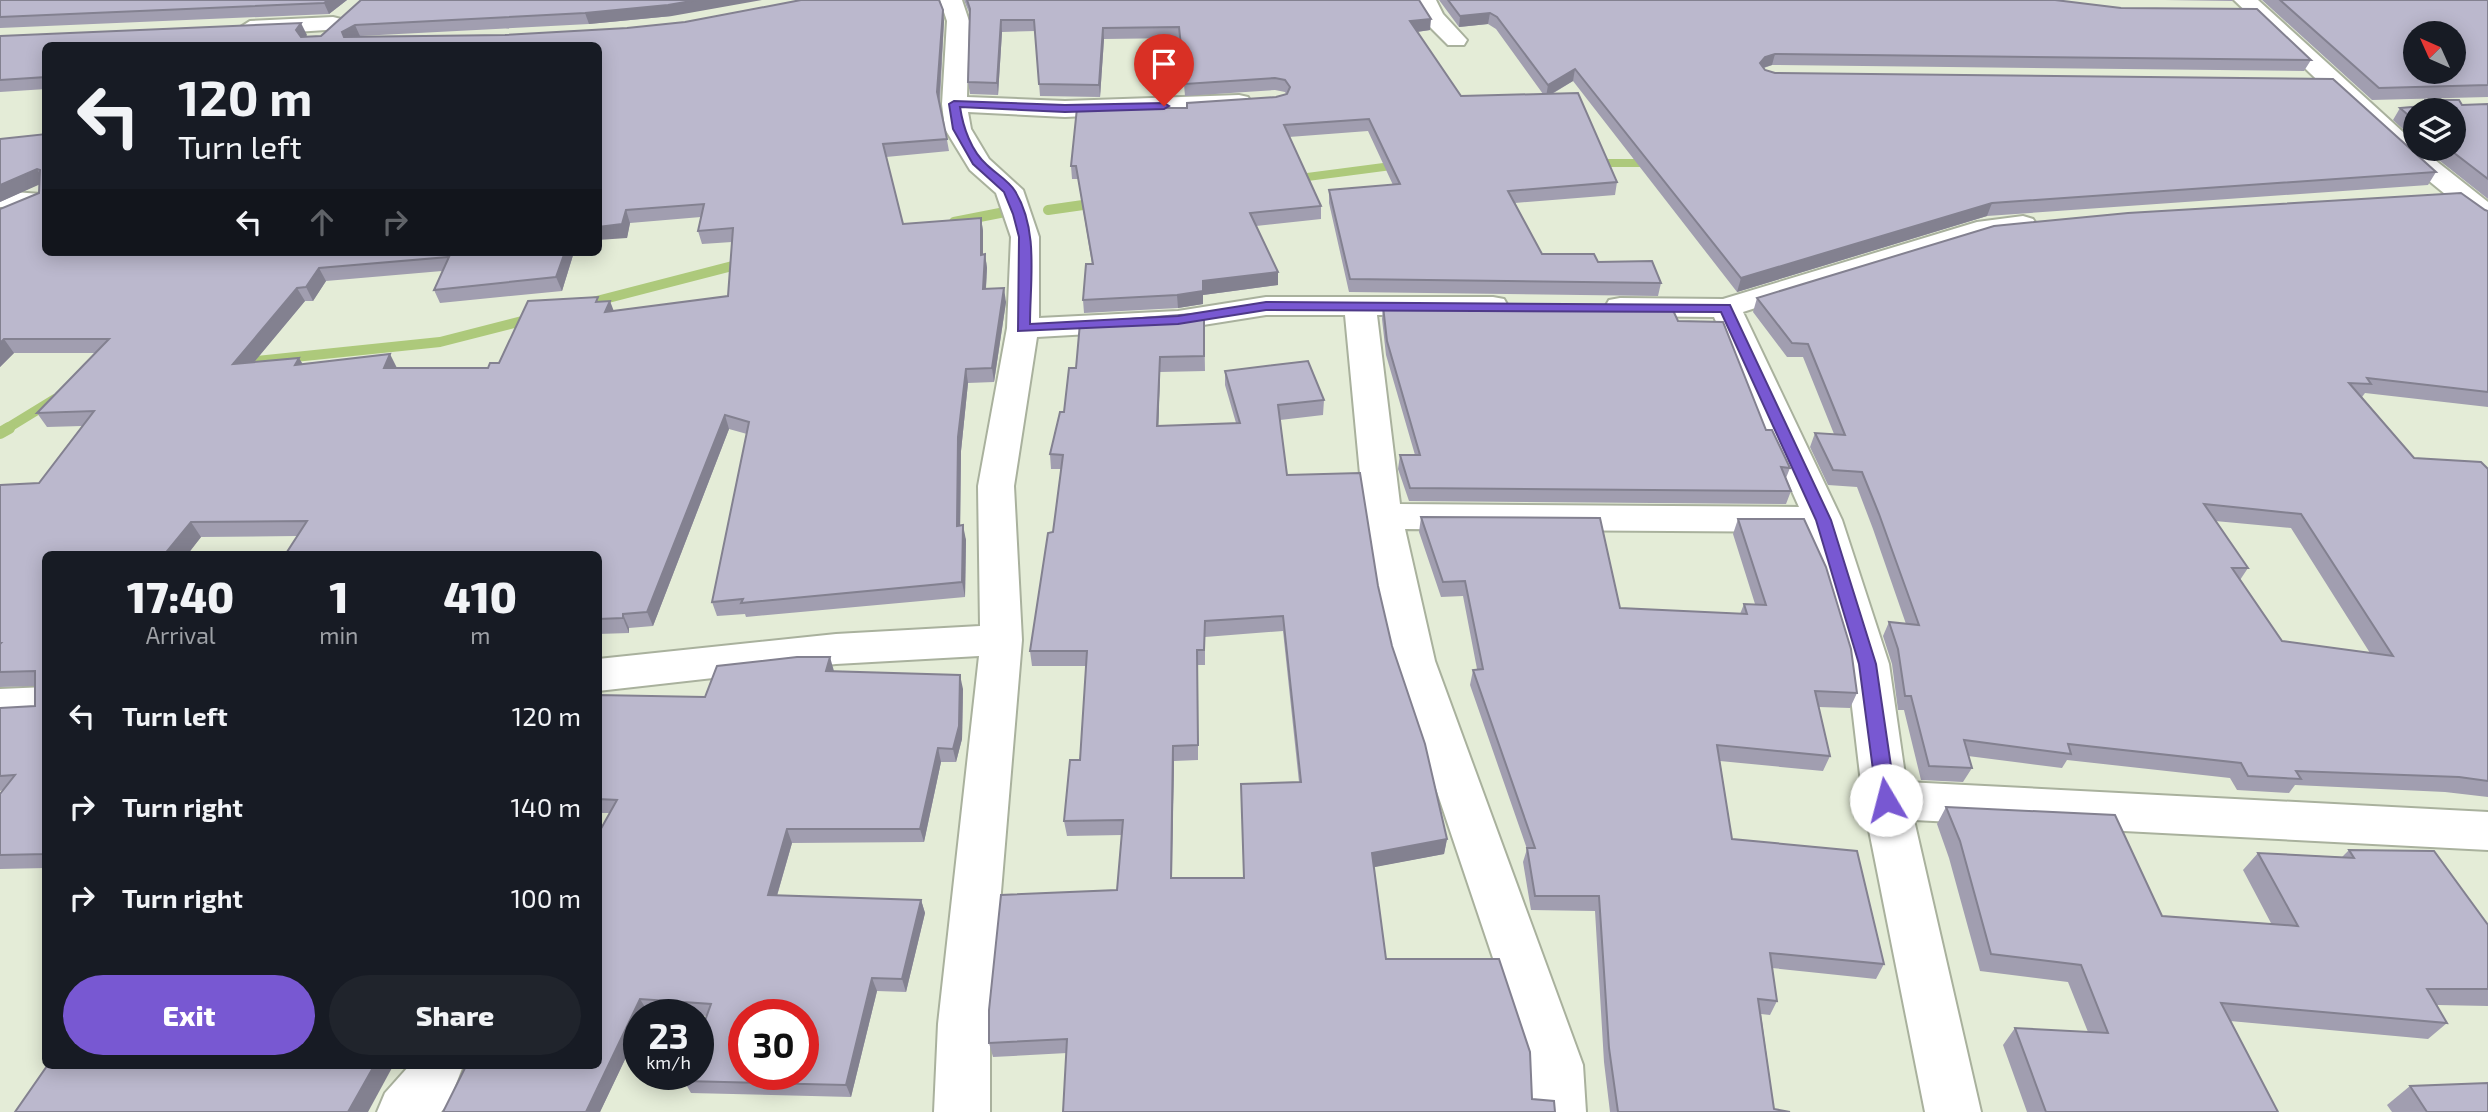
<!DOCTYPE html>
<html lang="en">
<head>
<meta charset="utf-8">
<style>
  body { margin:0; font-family:"Exo 2",sans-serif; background:#20242c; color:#f1f3f6; height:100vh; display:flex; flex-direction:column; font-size:26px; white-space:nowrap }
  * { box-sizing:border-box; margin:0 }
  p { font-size:23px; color:#9ea1a6 }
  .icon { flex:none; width:38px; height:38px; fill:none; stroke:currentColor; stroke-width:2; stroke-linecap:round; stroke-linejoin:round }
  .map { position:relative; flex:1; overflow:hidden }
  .panel { position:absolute; left:42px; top:551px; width:560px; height:518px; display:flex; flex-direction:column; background:#171b24; border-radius:10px; box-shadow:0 4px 18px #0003 }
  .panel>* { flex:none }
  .guide { position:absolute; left:42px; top:42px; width:560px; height:214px; border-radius:10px; box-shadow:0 4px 18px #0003; background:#171b24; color:#f1f3f6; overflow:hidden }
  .needle { width:46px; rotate:315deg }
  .fabs { position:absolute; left:2403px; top:21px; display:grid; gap:14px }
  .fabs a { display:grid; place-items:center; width:63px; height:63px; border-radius:50%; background:#171b24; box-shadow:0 4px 18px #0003; font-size:35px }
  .speed { position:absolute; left:623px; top:999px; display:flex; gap:14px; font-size:35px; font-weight:700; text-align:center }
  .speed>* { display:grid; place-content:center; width:91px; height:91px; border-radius:50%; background:#171b24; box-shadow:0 4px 18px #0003; line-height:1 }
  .speed small { font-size:18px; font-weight:400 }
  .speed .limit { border:10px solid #d22; background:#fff; color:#111 }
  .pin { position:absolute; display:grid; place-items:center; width:60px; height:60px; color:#fff; margin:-72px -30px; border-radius:50% 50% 50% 0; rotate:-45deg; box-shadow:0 0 7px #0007 }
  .pin .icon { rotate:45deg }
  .me { position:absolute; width:77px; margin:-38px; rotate:352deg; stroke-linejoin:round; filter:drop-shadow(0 0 5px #0008) }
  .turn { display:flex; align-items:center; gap:24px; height:147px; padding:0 21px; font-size:32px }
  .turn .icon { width:91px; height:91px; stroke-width:2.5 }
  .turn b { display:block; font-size:49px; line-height:60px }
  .lanes { display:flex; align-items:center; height:66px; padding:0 21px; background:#0003; justify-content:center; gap:35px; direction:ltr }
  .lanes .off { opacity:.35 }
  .eta { display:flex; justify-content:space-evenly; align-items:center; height:119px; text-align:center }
  .eta b { font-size:42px; font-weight:800; line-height:49px }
  .button { display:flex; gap:14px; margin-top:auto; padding:14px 21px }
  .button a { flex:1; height:80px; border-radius:42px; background:#7858d2; color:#fff; font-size:28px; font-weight:800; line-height:80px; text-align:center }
  .button a+a { background:#20242c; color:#f1f3f6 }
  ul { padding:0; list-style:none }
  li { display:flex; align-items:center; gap:21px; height:91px; padding:0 21px }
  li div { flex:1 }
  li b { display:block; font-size:26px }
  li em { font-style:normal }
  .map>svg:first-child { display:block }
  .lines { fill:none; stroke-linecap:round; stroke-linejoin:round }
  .stream-far2 { stroke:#adc97b; stroke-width:8 }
  .stream-far1 { stroke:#adc97b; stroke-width:10 }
  .stream { stroke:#adc97b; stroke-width:12 }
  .minor-casing { stroke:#a9b19d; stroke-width:4 }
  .minor { fill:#fff; fill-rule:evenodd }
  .wall { fill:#a19eb0; fill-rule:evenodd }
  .shaded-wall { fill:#838190 }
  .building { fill:#bbb8cd; stroke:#838190; stroke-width:2; fill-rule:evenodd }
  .route { fill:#7858d2; stroke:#4e3988; stroke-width:2 }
</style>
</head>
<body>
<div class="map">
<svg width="2488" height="1112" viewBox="0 0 2488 1112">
  <rect width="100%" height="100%" fill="#e4ecd7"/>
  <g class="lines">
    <g class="stream-far2">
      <path d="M1595,163H1654"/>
      <path d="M1292,179L1399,165"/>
    </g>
    <g class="stream-far1">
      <path d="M1048,210L1097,203"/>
      <path d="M954,222L1005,212"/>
      <path d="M585,304L744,263"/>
      <path d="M238,363L440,342L534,318"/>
      <path d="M6,429L55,399"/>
    </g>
    <path class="stream" d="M0,433L9,428"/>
    <g class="minor-casing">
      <g id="minor">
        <path d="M940,0H962L969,21L967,97L1065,101L1239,95L1248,97L1251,102L1248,107L1239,109L1065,117L968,112L971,129L989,159L1023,190L1039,237V318L1178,311L1266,297H1493L1504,299L1508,306L1504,313L1493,315H1377L1400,504L1799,507L1714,317L1620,316L1609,314L1605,307L1609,300L1620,298L1723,299L1977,222L2023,216L2033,219L2037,225L2033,231L1988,236L1923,254L1743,312L1842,520L1889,664L1906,782L2488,812V850L1914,820L1981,1112H1925L1863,800L1847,664L1808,532L1405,529L1435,661L1583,1065L1586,1112H1530L1529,1065L1393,661L1364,516L1345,315H1266L1178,329L1037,337L1014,486L1022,640L990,1024V1112H934L938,1024L979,656L836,664L598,691V659L836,634L980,626L978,486L1007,328L1011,237L996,193L970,170L945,129L942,104L947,21Z"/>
        <path d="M1414,0H1436L1443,14L1467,40L1464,45H1448L1425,22Z"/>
        <path d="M2234,0H2258L2415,143V149H2421L2488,202V223L2478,221L2384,144Z"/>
        <path d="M333,17L341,19L344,24L341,29L250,35L239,28L250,21Z"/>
        <path d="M0,191L41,194L45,200L41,206L0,207Z"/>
        <path d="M46,687V719L0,721V689Z"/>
        <path d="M409,1066H463L448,1104L441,1112H377L385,1093Z"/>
      </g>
    </g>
    <use href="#minor" class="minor"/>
  </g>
  <g class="wall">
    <path d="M0,0H347L329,14L0,28Z"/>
    <path d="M361,0L672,16L589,24L360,36L505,35L944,21L940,102L949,151L886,157L903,224L981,218L983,231V254H985L987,268L986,289L1006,302L994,382L968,383L961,451L960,526L966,540L965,597L746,617L745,614L717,616L712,602L747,434L729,429L653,626L629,628V633L598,634V555L297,536L201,537L187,555H46V868L0,869V794L3,790L0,791V708L35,706V686L0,687V485L39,483L82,426L47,427L37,413L96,353H14L0,367V209L39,193V184L0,202V139L574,252L562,291L440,303L434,290L442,271L326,281L313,301H305L254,362L397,368H488L499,363L600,302L614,311L728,296L732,242L702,244L698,231L701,217L630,223L627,238L598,46H46V89L0,92V36L307,35L305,37L321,36Z"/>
    <path d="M964,0H1419L1430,30L1417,32L1461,96L1543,94L1496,29L1488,24L1459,27L1439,0H2055L2311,60L2304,71L1772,65L1764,68L1765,70L1775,73L2436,172L2428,185L1987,216L1737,292L1573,81L1552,94L1617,182L1615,195L1515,203L1542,254L1598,262L1661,283L1658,296L1349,292L1329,203V190L1393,185L1368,131L1289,137L1321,206V219L1256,226L1278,285L1203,295V304L1178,308L1084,313L1083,300L1092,264L1078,179H1072L1071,166L1187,108L1276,97L1286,94L1285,92L1275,90L1185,96L1180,38L1104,39L1100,97L1040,96L1035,31L1002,32L998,95L970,94L968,82L970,15Z"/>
    <path d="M2165,0H2233L2232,1Z"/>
    <path d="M2262,0H2488V97L2372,100Z"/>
    <path d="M2425,100L2462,105L2488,104V199L2425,149H2454L2415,110V140L2393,120L2400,108L2421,107Z"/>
    <path d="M2485,210L2488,211V407L2365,393L2362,397L2414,458L2488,469V797L2445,792L2295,785L2289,793L2237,790L2230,778L2067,760L2062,768L1968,756L1972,768L1963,782L1921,780L1904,710H1898L1892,664L1883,636L1889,622L1906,624L1873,529L1857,487L1828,485L1810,447L1815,433L1834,434L1803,357H1787L1753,312L1757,298ZM2215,521L2291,528L2370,653L2282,641L2240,580L2248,568Z"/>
    <path d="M1383,306L1678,321L1766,430L1790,468L1786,478L1791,491L1786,504L1409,501L1398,469L1400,455H1415L1386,355L1382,319Z"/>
    <path d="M1204,313L1205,371L1160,372L1158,426L1236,423L1225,385V371L1324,400L1323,415L1280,420L1287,475L1378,586L1392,646L1447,839L1444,854L1373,867L1067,1053L993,1057L989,1043L1117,890L1122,835L1067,836L1064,821L1080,760L1086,666H1032L1030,651L1053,532L1061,469H1051L1050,454L1064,412L1076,368ZM1283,631L1299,782L1243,878H1172L1174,761L1198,760V665H1205V637Z"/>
    <path d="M1421,517L1620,608L1740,614L1744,604H1755L1733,534L1738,519L1857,693L1850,708L1819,707L1830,756L1823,771L1720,761L1732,839L1884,964L1876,979L1772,968L1777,1001L1770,1015L1761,1014L1774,1109L1790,1112H1610L1604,1062L1595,911L1531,910L1523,862L1527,849L1470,685L1473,670L1477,669L1463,596L1441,597L1419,532Z"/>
    <path d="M834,671L963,689L962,739L956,762H941L924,842L792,843L777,896L921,900L925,913L906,992L877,991L851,1097L691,1093L684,1081L707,1016L648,1012L646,1015H639V1030L600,1112H443L598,1066L610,813H598V695L705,697Z"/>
    <path d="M1946,807L2162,916L2272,925L2243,870L2258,853L2342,857L2349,850L2488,925V1006L2437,1005L2447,1023L2428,1039L2230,1021L2278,1112H2027L2003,1045L2015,1028L2088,1032L2068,982L1980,971L1949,858L1937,824Z"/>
    <path d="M2410,1086L2488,1112H2392L2387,1105Z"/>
  </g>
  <g class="shaded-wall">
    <path d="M328,0H347L329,14L324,3Z"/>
    <path d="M697,0H762L672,16L589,24L585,13Z"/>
    <path d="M943,10L944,21L939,104L937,92Z"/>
    <path d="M1490,13L1488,24L1459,27L1460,16Z"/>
    <path d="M1431,19L1430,30L1409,33L1410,21Z"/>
    <path d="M1001,20L1002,32L998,95L997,83Z"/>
    <path d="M301,23L307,35L301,42L296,30Z"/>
    <path d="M355,25L360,36L348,46L342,32Z"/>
    <path d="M1103,28L1104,39L1100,97L1099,85Z"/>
    <path d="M1775,54L1772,65L1762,68L1760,63L1765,57Z"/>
    <path d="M1575,69L1573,81L1546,97L1548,85Z"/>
    <path d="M37,169L45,182L0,202V185Z"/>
    <path d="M1992,203L1987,216L1737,292L1741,278Z"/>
    <path d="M626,210L630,223L627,238L598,240V227Z"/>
    <path d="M981,218L983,231V268L981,255Z"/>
    <path d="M565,252H574L562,291L556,277Z"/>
    <path d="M985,254L987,268L985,302L983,289Z"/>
    <path d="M319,268L326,281L313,301L306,287Z"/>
    <path d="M1278,272V285L1203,295V281Z"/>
    <path d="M297,288L305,301L241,378L233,364Z"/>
    <path d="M1004,288L1006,302L994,382L992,368Z"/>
    <path d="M1203,291V304L1178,308L1177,295Z"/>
    <path d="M610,301L615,314L605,312Z"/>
    <path d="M4,339L14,353L0,367V343Z"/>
    <path d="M390,354L397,368H384Z"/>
    <path d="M1160,357V372L1158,441L1157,426Z"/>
    <path d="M299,358L307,371L295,365Z"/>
    <path d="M966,369L968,383L961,451L960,540L957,526L958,437Z"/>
    <path d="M725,415L729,429L653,626L647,612Z"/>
    <path d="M191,522L201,537L187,555H164Z"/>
    <path d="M963,525L966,540L965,597L962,582Z"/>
    <path d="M623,614L629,628V633L623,618Z"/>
    <path d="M830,657L834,671H826Z"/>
    <path d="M960,675L963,689L962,739L956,762L953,749Z"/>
    <path d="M1173,746L1174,761L1171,893V878Z"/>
    <path d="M938,748L941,762L924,842L920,829Z"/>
    <path d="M787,829L792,843L773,909L768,895Z"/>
    <path d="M1447,839L1444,854L1370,868L1372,853Z"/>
    <path d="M921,900L925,913L906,992L902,979Z"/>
    <path d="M872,978L877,991L851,1097L846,1085Z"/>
    <path d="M640,999L648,1012L646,1015H639V1030L600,1112H586Z"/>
    <path d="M374,1066H393L368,1112H348Z"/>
  </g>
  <g class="building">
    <path d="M0,0H328L324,3L0,17Z"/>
    <path d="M361,0H697L668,5L585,13L355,25L342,32L344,37L505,35L627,28L685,22L801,0H939L943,10L937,92L947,139L883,144L903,224L981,218V255L985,254L983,289L1004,288L992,368L966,369L958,437L957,526L963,525L962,582L741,603L743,599L712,602L749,422L725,415L647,612L623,614V618L598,619V555H285L307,521L191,522L164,555H46V854L0,855V794L15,775L0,776V708L35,706V671L0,672V644L1,643H0V485L39,483L94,411L37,413L109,339H4L0,343V209L39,193L40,170L37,169L0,185V139L46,134V252H565L556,277L434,290L449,257L319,268L306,287L297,288L233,364L299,358L295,365L390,354L384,368H488L490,363H499L528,301L598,297L596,302L610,301L605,312L728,296L733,228L698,231L704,204L626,210L622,224L598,227V46H46V77L0,80V36L301,23L296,30L301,37L321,36Z"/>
    <path d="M967,0H1419L1431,19L1410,21L1461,96L1578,93L1617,182L1508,191L1542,254H1594L1598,262L1652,261L1661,283L1350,279L1329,190L1400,184L1369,119L1284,125L1321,206L1250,213L1278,272L1203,281V291L1177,295L1083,300L1086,264H1093L1076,166H1071L1077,108H1187V103L1276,97L1287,94L1290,87L1285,80L1275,78L1185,84L1179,27L1103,28L1099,85L1039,84L1034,20H1001L997,83L968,82L970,9Z"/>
    <path d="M1448,0H2055L2121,8L2257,9L2311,60L1775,54L1765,57L1760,63L1765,70L1775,73L2333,79L2436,172L1992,203L1741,278L1575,69L1548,85L1497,17L1490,13L1460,16Z"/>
    <path d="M2280,0H2488V85L2379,88ZM2415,33H2454V72H2415Z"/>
    <path d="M2425,100H2459L2462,105L2488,104V179L2449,149H2454V110H2415V121L2400,108L2423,106Z"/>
    <path d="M2461,193L2485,210L2488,211V392L2367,378L2371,384L2349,383L2414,458L2481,462L2488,469V781L2459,777L2296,771L2301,779L2248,776L2241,763L2068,744L2071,754L1964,740L1972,768L1929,766L1911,696H1905L1898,649L1889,622L1919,625L1879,514L1862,472L1833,470L1815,433L1845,435L1808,344L1792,343L1757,298L1994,226L2128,213ZM2204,504L2301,514L2393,656L2282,641L2232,568H2248Z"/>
    <path d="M1383,306H1671L1678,321L1723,322L1766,430H1772L1790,468L1781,467L1791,491L1410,488L1400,455H1420L1387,341Z"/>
    <path d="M1204,313V356L1160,357L1157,426L1240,423L1225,371L1308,361L1324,400L1278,405L1287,475L1360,473L1378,586L1392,646L1425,744L1447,839L1372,853L1386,959H1499L1530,1052L1532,1099L1554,1101L1555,1112H1063L1067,1039L989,1043V1010L1001,895L1117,890L1123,820L1064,821L1070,760H1080L1087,651H1030L1048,533L1053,532L1063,455L1050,454L1060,412H1064L1069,368H1076L1080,323ZM1283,616L1301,782L1241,784L1244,878H1171L1173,746L1198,745L1197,650H1204L1205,621Z"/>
    <path d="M1421,517L1600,518L1620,608L1747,614L1744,604L1766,605L1738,519H1804L1826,567L1851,649L1857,693L1815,691L1830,756L1717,745L1732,839L1857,851L1884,964L1770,953L1777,1001L1758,999L1774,1109L1790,1112H1618L1609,1048L1599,896H1535L1527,848H1535L1473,670L1483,669L1465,581L1443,582Z"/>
    <path d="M797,657H830L826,671L960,675L959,726L953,749L938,748L920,829H787L768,895L921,900L902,979L872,978L846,1085L684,1081L686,1074H698V1040L711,1004L640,999L586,1112H443L466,1066H598V834L617,800L598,799V695L705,697L717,666ZM744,1015H803V1074H744Z"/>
    <path d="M1946,807L2115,815L2162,916L2298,926L2258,853L2354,858L2349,850L2434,851L2488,925V989H2427L2447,1023L2221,1003L2278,1112H2046L2015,1028L2108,1033L2081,965L1991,954L1960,841Z"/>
    <path d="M47,1066H374L348,1112H15Z"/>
    <path d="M2488,1083V1112H2427L2410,1086Z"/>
  </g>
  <path class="route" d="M954,101L1065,105L1164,103L1169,106L1164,109L1065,112L960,107C963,127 971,151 987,165C995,173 1009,181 1015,191C1039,230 1030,280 1030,324L1178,316L1266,302L1730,305L1831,520L1876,664L1896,800L1893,805H1880L1877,800L1859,664L1816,520L1721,312L1266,310L1178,324L1018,331L1019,237L1013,214L1004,192L973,164L953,129L949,104Z"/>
</svg>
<div class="fabs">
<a><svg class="needle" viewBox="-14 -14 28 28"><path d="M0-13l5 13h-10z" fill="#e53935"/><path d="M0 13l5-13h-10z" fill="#9ea1a6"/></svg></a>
<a><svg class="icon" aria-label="layers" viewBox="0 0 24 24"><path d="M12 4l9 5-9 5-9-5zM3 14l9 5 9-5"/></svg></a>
</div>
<div class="speed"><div>23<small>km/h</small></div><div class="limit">30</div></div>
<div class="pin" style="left:1164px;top:106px;background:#d93025"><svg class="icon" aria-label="arrive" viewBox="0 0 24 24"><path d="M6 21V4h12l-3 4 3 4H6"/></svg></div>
<svg class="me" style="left:1886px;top:800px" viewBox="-20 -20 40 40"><circle r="19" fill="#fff"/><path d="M0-13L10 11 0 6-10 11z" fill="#7858d2"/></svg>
<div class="guide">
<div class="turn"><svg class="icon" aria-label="left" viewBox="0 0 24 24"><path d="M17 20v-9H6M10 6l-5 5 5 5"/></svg><div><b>120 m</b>Turn left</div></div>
<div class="lanes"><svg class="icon" aria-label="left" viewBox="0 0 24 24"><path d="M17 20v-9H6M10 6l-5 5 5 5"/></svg><svg class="icon off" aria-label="ahead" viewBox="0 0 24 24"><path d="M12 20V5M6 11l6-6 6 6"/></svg><svg class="icon off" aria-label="right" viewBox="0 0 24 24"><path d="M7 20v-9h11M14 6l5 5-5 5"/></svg></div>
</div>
<section class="panel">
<div class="eta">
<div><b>17:40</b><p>Arrival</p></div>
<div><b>1</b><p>min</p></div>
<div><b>410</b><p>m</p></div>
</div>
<ul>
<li><svg class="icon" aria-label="left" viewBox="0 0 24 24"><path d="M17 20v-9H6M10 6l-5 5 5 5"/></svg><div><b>Turn left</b></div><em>120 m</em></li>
<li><svg class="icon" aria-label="right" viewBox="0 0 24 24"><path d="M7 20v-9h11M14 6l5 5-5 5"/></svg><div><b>Turn right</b></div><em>140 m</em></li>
<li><svg class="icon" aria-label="right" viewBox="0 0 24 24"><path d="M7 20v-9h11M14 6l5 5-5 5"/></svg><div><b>Turn right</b></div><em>100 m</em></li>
</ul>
<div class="button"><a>Exit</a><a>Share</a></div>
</section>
</div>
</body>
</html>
